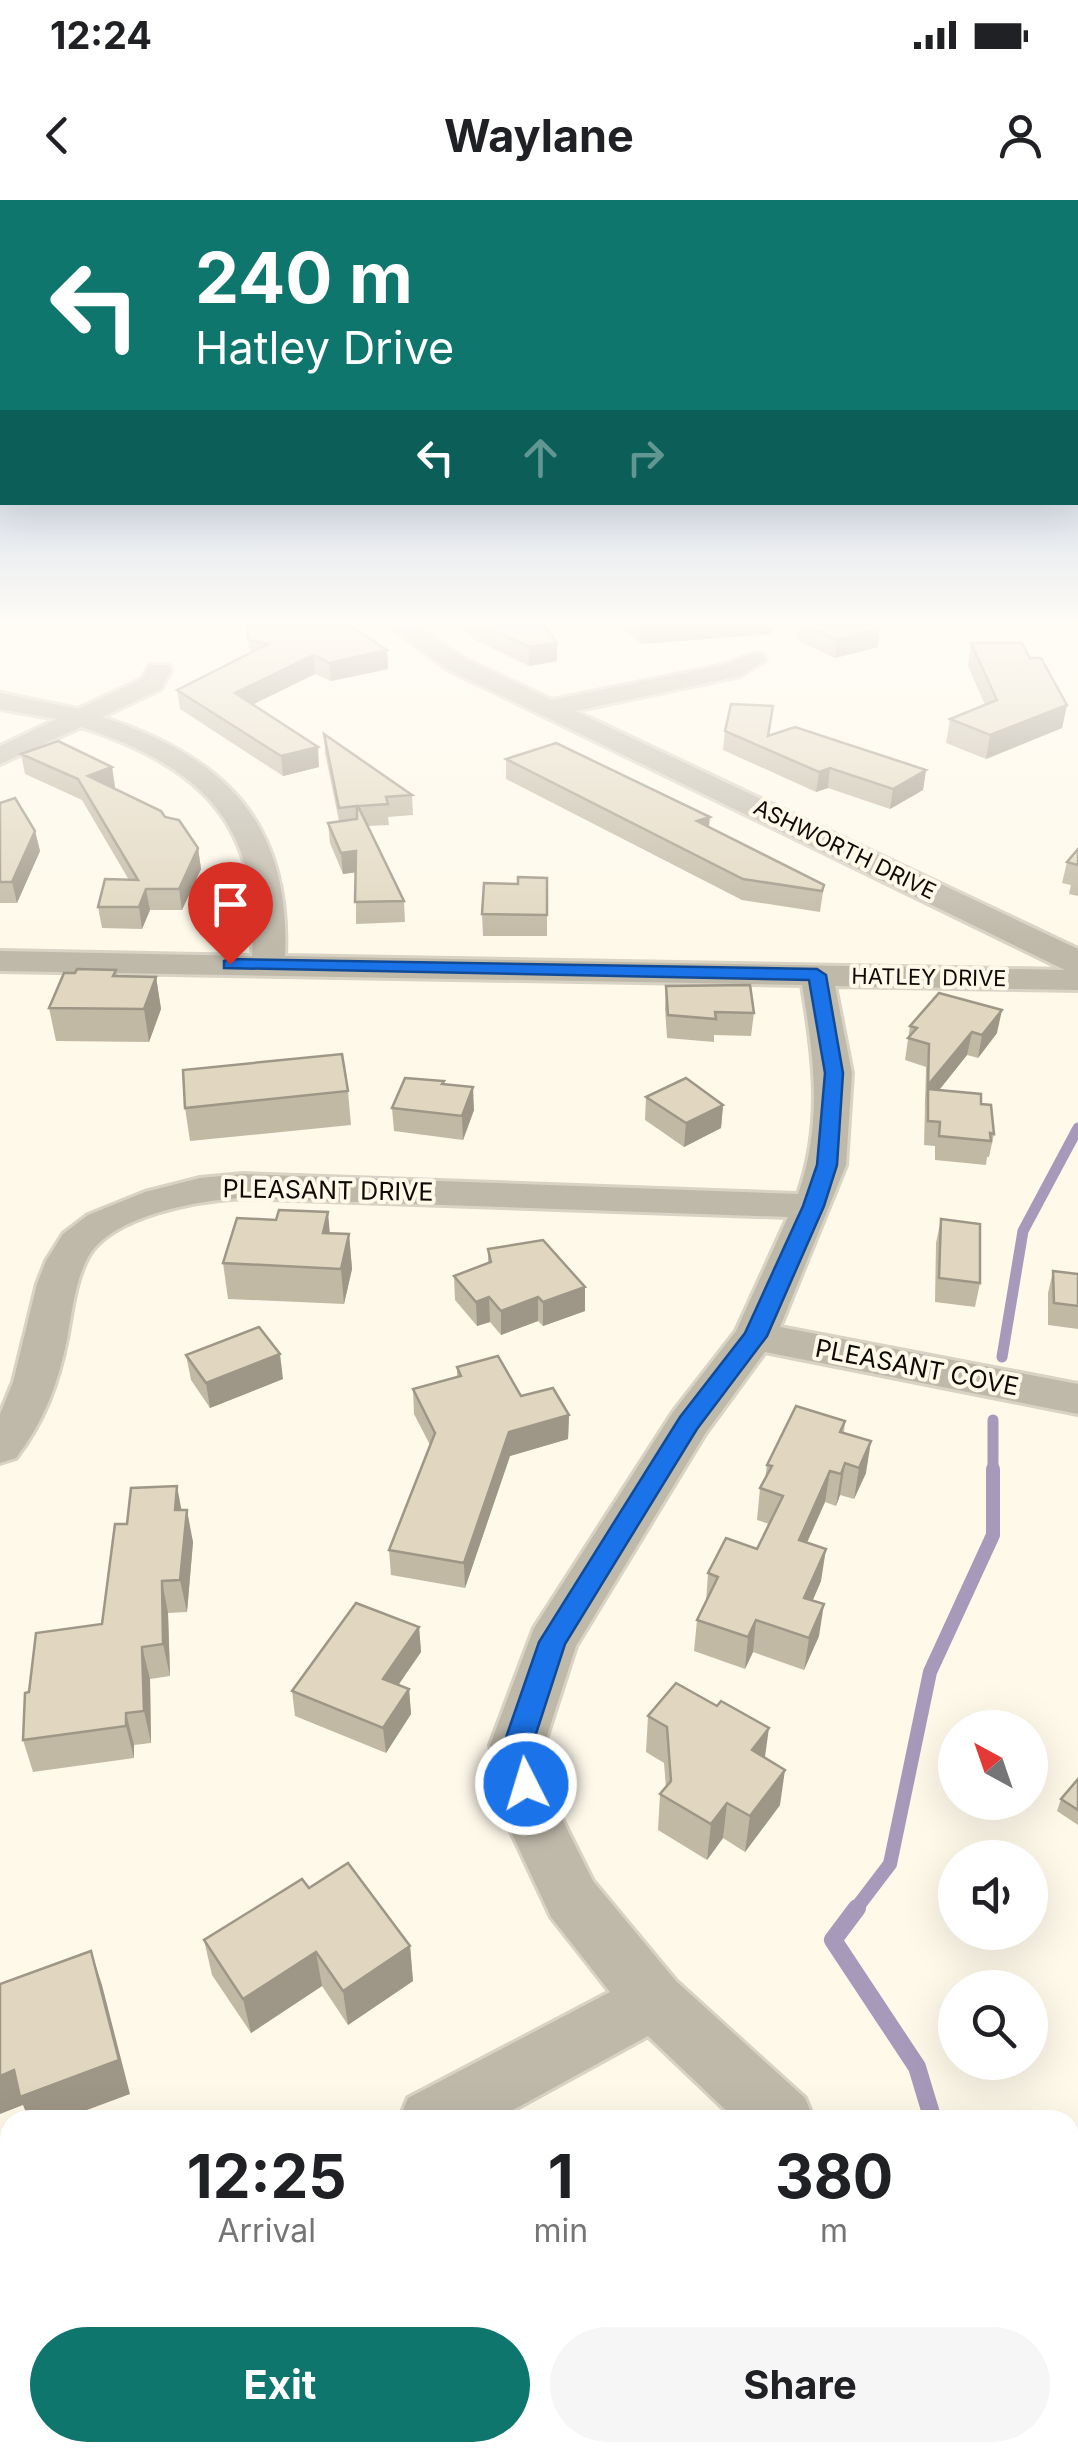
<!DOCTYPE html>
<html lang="en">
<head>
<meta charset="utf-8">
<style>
  body { margin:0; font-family:Inter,sans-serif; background:#f6f6f6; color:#202124; height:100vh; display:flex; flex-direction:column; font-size:38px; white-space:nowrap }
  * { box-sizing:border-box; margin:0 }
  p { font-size:32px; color:#757577 }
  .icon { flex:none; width:55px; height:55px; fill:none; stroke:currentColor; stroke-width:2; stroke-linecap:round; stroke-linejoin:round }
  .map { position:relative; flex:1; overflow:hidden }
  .sheet { position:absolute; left:0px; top:1910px; width:1080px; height:352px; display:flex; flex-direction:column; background:#fff; border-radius:30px 30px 0 0; box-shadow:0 10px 40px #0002 }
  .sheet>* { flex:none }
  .top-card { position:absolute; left:0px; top:0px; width:1080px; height:305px; box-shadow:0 10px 40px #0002; background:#0f766e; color:#fff; overflow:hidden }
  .needle { width:65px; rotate:320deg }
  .tools { position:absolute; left:938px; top:1510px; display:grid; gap:20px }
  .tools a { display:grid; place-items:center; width:110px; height:110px; border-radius:50%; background:#fff; box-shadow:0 10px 40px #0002; font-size:50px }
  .pin { position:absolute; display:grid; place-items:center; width:85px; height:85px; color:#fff; margin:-102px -42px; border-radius:50% 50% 50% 0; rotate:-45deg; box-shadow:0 0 10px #0007 }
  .pin .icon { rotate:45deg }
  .me { position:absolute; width:110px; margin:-55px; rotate:355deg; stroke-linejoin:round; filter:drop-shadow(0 0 8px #0008) }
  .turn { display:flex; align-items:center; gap:35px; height:210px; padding:0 30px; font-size:45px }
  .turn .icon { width:130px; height:130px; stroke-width:2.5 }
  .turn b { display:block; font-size:70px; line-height:85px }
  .lanes { display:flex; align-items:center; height:95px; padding:0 30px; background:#0003; justify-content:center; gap:50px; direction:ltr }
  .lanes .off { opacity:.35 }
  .eta { display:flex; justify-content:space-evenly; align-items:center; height:170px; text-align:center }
  .eta b { font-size:60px; font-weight:700; line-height:70px }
  .action { display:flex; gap:20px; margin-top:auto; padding:20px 30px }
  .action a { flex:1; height:115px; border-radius:60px; background:#0f766e; color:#fff; font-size:40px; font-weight:700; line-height:115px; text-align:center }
  .action a+a { background:#f6f6f6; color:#202124 }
  .status { display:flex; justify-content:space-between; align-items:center; height:70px; padding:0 50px; background:#fff; direction:ltr }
  .status svg { height:28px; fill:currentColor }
  header { display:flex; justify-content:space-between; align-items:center; height:130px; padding:0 30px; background:#fff; font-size:45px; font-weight:700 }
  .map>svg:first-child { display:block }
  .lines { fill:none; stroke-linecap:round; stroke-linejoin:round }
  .stream-far2 { stroke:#a799ba; stroke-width:11 }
  .stream-far1 { stroke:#a799ba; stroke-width:14 }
  .stream { stroke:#a799ba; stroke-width:18 }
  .minor-casing { stroke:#d8d3c5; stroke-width:6 }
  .minor { fill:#bfb9aa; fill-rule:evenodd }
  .wall { fill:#c2b9a5 }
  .shaded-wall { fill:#9e9686 }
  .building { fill:#e1d7c0; stroke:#9e9686; stroke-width:2.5 }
  .route { fill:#1a73e8; stroke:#114b97; stroke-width:2.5 }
  .labels { text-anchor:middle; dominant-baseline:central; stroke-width:8; stroke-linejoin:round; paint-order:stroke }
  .far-street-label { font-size:22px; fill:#0e0b04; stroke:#fff9ea }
  .street-label { font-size:25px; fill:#0e0b04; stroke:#fff9ea }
</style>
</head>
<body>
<div class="status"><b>12:24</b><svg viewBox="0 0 49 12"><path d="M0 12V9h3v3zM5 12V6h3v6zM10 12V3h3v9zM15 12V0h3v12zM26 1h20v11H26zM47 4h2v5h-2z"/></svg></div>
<header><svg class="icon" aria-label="back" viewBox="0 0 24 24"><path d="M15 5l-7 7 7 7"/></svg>Waylane<svg class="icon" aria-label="person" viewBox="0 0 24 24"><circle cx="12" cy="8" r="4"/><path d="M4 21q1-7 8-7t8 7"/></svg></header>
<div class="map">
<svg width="1078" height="2262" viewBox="0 0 1078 2262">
  <rect width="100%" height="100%" fill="#fff9ea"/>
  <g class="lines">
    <g class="stream-far2">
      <path d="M1002,1157L1023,1031L1078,928"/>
      <path d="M993,1220V1271"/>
    </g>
    <path class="stream-far1" d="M855,1710L890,1664L930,1472L993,1335V1269"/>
    <g class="stream">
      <path d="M857,1708L833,1740L917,1867L933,1920"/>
      <path d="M793,2252L794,2262"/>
    </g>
    <g class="minor-casing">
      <g id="minor">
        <path d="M388,425H415L465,459L552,500L724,465L754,453L763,455L766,460L740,476L575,511L1078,749V790L835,786L852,873L846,965L780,1127L1078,1184V1214L765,1152L705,1234L576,1446L544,1545L562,1619L593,1681L676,1781L805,1898L814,1920H736L648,1836L495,1920H399L408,1898L610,1792L551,1717L506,1621L490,1545L534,1428L673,1212L736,1131L788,1017L243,998C200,1000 112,1015 88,1057C75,1081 72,1112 67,1139C58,1184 44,1221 16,1258L0,1263V1214L13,1182L37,1084L46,1061L63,1034L88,1015L145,992L200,978L243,974L798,994C823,923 814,857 802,785L0,771V751L252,756C262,624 202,567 81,527L0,564V546L57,519L0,509V493L78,509L142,479L150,465H168L171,470L161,489L102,517C225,557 291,623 285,756L1065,770L447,469Z"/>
        <path d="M10,2034V2102L0,2105V2037Z"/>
        <path d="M880,2252H954L955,2262H881Z"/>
      </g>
    </g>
    <use href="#minor" class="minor"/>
  </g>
  <g class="wall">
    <path d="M462,425H544L557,443V461L529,466L471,438Z"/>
    <path d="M618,425H772L771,434L640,444Z"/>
    <path d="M799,425H872L878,447L835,458L797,440Z"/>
    <path d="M248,440L387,450L388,469L331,481L315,474L253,504L319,567L283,576L180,509L177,490L250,453Z"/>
    <path d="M971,443L1030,458L1067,505L1062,528L986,559L946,543L950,519L985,505L968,466Z"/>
    <path d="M725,531L769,536L926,570L923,590L890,609L828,588L816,592L723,550Z"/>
    <path d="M324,534L412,595L413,615L388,617L389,625L368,626L404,701L405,722L356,724V672L343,674L330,643L328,623L339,621L325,553Z"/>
    <path d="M21,554L112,567L115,587L113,588L165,617L198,648L201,669L182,710H150L142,729L102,728L98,707L129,680L82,600L25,574Z"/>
    <path d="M506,559L709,627L824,685L820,712L742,700L506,579Z"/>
    <path d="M0,603L35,631L40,651L17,703H0Z"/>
    <path d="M1078,649V696L1069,694L1071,685L1062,683L1067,662Z"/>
    <path d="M547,678V736H483L482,714L518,684Z"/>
    <path d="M116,770L118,776L156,777L161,809L149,842L56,841L49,808Z"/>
    <path d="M666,786L754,813L751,836L714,835V842L667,838L665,808Z"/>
    <path d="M910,826L997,833L978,858L967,855L939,890L981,904L994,934L989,957H987L986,965L935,960V946L924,945L926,867L905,860Z"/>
    <path d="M444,881V885L474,910L463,940L394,931L392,908Z"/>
    <path d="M348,891L351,925L190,941L185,908Z"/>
    <path d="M646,897L723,905L721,928L684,947L645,920Z"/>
    <path d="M941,1019L980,1083L975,1107L935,1102L936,1043Z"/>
    <path d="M349,1034L352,1069L344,1104L228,1099L223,1063Z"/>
    <path d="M488,1049L585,1111L543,1126L538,1121L501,1135L490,1122L477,1126L455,1100L454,1076L488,1064Z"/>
    <path d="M1053,1071L1078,1074V1129L1048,1125V1093Z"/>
    <path d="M186,1155L283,1179L210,1208L191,1180Z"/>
    <path d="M457,1167L521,1196L569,1215L568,1239L510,1256L465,1388L391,1375L389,1350L430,1245L414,1214L413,1189L457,1177Z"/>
    <path d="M845,1221L844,1233L866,1273L854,1299L840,1295L836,1306L825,1302L807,1343L821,1381L813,1400L819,1436L804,1470L753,1452L745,1469L694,1451L697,1420L706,1402L708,1373L757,1349L769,1324L757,1320L760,1288L765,1280L767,1265Z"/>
    <path d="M182,1310L193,1342L187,1412L168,1413L170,1476L150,1479L151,1543L134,1545V1558L33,1572L23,1540L29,1492L102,1424L127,1324Z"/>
    <path d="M419,1427L421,1452L398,1485L409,1489L411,1514L386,1553L295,1516L292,1491Z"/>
    <path d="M717,1506L765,1558L780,1605L745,1652L723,1638L707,1660L658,1630L660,1594L666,1588L664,1563L646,1552L648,1516Z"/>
    <path d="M1078,1579V1625L1057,1611L1061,1599Z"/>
    <path d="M309,1688L410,1746L413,1781L348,1825L322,1786L251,1833L212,1775L204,1740Z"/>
  </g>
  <g class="shaded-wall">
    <path d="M650,425H772L771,434L640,444L641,426Z"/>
    <path d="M880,429L878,447L835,458L837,440Z"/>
    <path d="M557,443V461L529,466V447Z"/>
    <path d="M387,450L388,469L331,481L329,463Z"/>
    <path d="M314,455L315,474L238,512L235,493Z"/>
    <path d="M1067,505L1062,528L986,559L990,535Z"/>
    <path d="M318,547L319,567L283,576L281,556Z"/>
    <path d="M112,567L115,587L91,596L88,576Z"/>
    <path d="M830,568L828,588L816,592L819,572Z"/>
    <path d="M926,570L923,590L890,609L893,589Z"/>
    <path d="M710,617L708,637L697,621Z"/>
    <path d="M35,631L40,651L17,703L12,682Z"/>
    <path d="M198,648L201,669L182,710L179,689Z"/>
    <path d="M356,651L358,672L343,674L341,653Z"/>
    <path d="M146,689L150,710L142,729L139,707Z"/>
    <path d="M156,777L161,809L149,842L144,809Z"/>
    <path d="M1002,810L997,833L978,858L982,835Z"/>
    <path d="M972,832L967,855L928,904V889L924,908L928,885Z"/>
    <path d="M473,887L474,910L463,940L462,916Z"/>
    <path d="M723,905L721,928L684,947L686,923Z"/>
    <path d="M328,1012L331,1047L323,1033Z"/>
    <path d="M349,1034L352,1069L344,1104L341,1069Z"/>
    <path d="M585,1087V1111L543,1126V1102Z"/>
    <path d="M489,1097L490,1122L477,1126L476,1102Z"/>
    <path d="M538,1097V1121L501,1135V1111Z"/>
    <path d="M280,1154L283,1179L210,1208L206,1183Z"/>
    <path d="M569,1215L568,1239L510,1256L465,1388L464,1363L509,1232Z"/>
    <path d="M871,1241L866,1273L854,1299L859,1268Z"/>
    <path d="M845,1263L840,1295L836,1306L841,1274Z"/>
    <path d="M830,1271L825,1302L794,1371L799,1340Z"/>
    <path d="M177,1286L183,1318L175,1310Z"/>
    <path d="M187,1310L193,1342L187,1412L180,1380Z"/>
    <path d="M826,1349L821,1381L800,1429L804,1398Z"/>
    <path d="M162,1381L168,1413L170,1476L163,1444Z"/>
    <path d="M824,1404L819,1436L804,1470L809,1438Z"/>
    <path d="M756,1420L753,1452L745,1469L748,1437Z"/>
    <path d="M419,1427L421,1452L386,1503L383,1479Z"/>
    <path d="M142,1447L150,1479L151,1543L144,1511Z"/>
    <path d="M409,1489L411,1514L386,1553L383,1528Z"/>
    <path d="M126,1513L134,1545V1558L126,1526Z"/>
    <path d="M769,1528L764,1564L752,1550Z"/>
    <path d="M785,1570L780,1605L745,1652L750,1616Z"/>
    <path d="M727,1603L723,1638L707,1660L711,1624Z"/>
    <path d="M410,1746L413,1781L348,1825L343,1791Z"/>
    <path d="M91,1751L102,1785L130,1894L60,1920H29L23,1905L0,1914V1876Z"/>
    <path d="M316,1752L322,1786L251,1833L243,1799Z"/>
  </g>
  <g class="building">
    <path d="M248,425H349L387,450L329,463L314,455L235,493L318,547L281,556L177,490L268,444L248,440Z"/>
    <path d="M482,425H544L557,443L529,447Z"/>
    <path d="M806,425H872L880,429L837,440Z"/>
    <path d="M971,443H1022L1030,458H1041L1067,505L990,535L950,519L997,500Z"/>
    <path d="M731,504L773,506L768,536L795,527L926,570L893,589L830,568L819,572L725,531Z"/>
    <path d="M324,534L412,595L386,597L388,604L358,606L404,701L355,702L356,651L341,653L328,623L357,619V606L339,608Z"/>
    <path d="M58,541L112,567L88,576L161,611L165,617L179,620L198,648L179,689H146L139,707H98L105,679L138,680L78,579L21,554Z"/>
    <path d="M556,543L710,617L697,621L824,685L822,691L743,679L506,559Z"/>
    <path d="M15,598L35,631L12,682H0V603Z"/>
    <path d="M1078,649V665L1067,662Z"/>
    <path d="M518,677L547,678V715L482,714L484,683L518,684Z"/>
    <path d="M77,769L116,770L113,776L156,777L144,809L49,808L64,773H75Z"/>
    <path d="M750,785L754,813L715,812L716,819L668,815L666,786Z"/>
    <path d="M939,793L1002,810L982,835L972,832L928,885L929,844L908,838L917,828L910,826Z"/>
    <path d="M342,854L348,891L185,908L183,870Z"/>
    <path d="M405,878L444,881L442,884L473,887L462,916L392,908Z"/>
    <path d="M686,878L723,905L686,923L646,897Z"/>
    <path d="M928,889L981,894V904L991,905L994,934L990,933L991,941L939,936L940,922L928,921Z"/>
    <path d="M279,1010L328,1012L323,1033L349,1034L341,1069L223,1063L237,1018L276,1020Z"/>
    <path d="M941,1019L980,1024V1083L939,1078Z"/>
    <path d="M543,1040L585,1087L543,1102L538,1097L501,1111L489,1097L476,1102L454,1076L491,1062L488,1049Z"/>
    <path d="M1053,1071L1078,1074V1106L1054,1103Z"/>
    <path d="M259,1127L280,1154L206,1183L186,1155Z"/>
    <path d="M498,1156L521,1196L553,1188L569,1215L509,1232L464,1363L389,1350L435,1233L413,1189L461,1176L457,1167Z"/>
    <path d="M796,1206L845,1221L840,1232L871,1241L859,1268L845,1263L841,1274L830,1271L799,1340L826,1349L804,1398L824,1404L809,1438L756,1420L748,1437L697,1420L718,1377L708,1373L726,1338L757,1349L783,1296L760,1288L772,1266L767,1265Z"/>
    <path d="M177,1286L175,1310H187L180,1380L162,1381L163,1444L142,1447L144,1511L126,1513V1526L23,1540L25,1493L29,1492L36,1433L102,1424L115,1324H127L131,1288Z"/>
    <path d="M356,1403L419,1427L383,1479L409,1489L383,1528L292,1491Z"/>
    <path d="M676,1483L717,1506L721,1501L769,1528L752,1550L785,1570L750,1616L727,1603L711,1624L660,1594L671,1581L667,1527L648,1516Z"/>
    <path d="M1078,1579V1610L1061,1599Z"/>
    <path d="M348,1663L410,1746L343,1791L316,1752L243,1799L204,1740L302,1679L309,1688Z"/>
    <path d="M91,1751L119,1860L20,1897L14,1870L0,1876V1784Z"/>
    <path d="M132,2252H253L256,2262H134Z"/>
  </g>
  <linearGradient id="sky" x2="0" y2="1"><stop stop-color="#8ea9d6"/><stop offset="0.57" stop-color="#fffcf6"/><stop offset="1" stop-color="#fffcf6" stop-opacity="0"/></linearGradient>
  <rect width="1078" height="742" fill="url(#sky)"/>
  <path class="route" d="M230,759L817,769L826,775L843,873L837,965L824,1006L767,1136L697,1229L565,1444L532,1546L540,1584L536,1592L526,1596L515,1592L503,1546L539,1442L680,1217L745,1133L803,1006L817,965L825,873L809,780L224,768V761Z"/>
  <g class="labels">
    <g class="far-street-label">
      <text transform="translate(845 649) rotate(26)">ASHWORTH DRIVE</text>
      <text transform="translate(929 777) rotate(1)">HATLEY DRIVE</text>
    </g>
    <g class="street-label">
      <text transform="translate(328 990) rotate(1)">PLEASANT DRIVE</text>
      <text transform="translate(917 1167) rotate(11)">PLEASANT COVE</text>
    </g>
  </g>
</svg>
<div class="tools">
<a><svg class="needle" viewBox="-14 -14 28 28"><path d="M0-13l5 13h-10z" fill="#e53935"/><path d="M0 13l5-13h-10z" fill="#757577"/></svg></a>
<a><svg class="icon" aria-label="sound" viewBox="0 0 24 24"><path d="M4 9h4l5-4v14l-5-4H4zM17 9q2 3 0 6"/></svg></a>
<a><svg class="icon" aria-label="search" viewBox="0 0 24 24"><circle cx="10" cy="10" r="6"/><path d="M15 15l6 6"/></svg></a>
</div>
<div class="pin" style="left:230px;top:764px;background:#d93025"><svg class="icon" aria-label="arrive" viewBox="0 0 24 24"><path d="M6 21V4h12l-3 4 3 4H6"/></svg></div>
<svg class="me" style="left:526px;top:1584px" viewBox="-20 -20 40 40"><circle r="17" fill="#1a73e8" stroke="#fff" stroke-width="3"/><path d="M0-11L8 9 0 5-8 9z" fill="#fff"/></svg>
<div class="top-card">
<div class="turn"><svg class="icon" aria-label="left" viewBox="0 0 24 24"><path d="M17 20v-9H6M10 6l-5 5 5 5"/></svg><div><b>240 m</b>Hatley Drive</div></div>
<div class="lanes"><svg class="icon" aria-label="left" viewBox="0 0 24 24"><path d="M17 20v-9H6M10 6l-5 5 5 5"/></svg><svg class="icon off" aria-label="ahead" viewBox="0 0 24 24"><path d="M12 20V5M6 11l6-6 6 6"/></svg><svg class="icon off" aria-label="right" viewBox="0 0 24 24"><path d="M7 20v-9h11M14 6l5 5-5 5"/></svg></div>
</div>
<section class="sheet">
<div class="eta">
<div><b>12:25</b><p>Arrival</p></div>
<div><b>1</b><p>min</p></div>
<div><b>380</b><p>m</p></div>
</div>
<div class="action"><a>Exit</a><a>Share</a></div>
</section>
</div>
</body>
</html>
